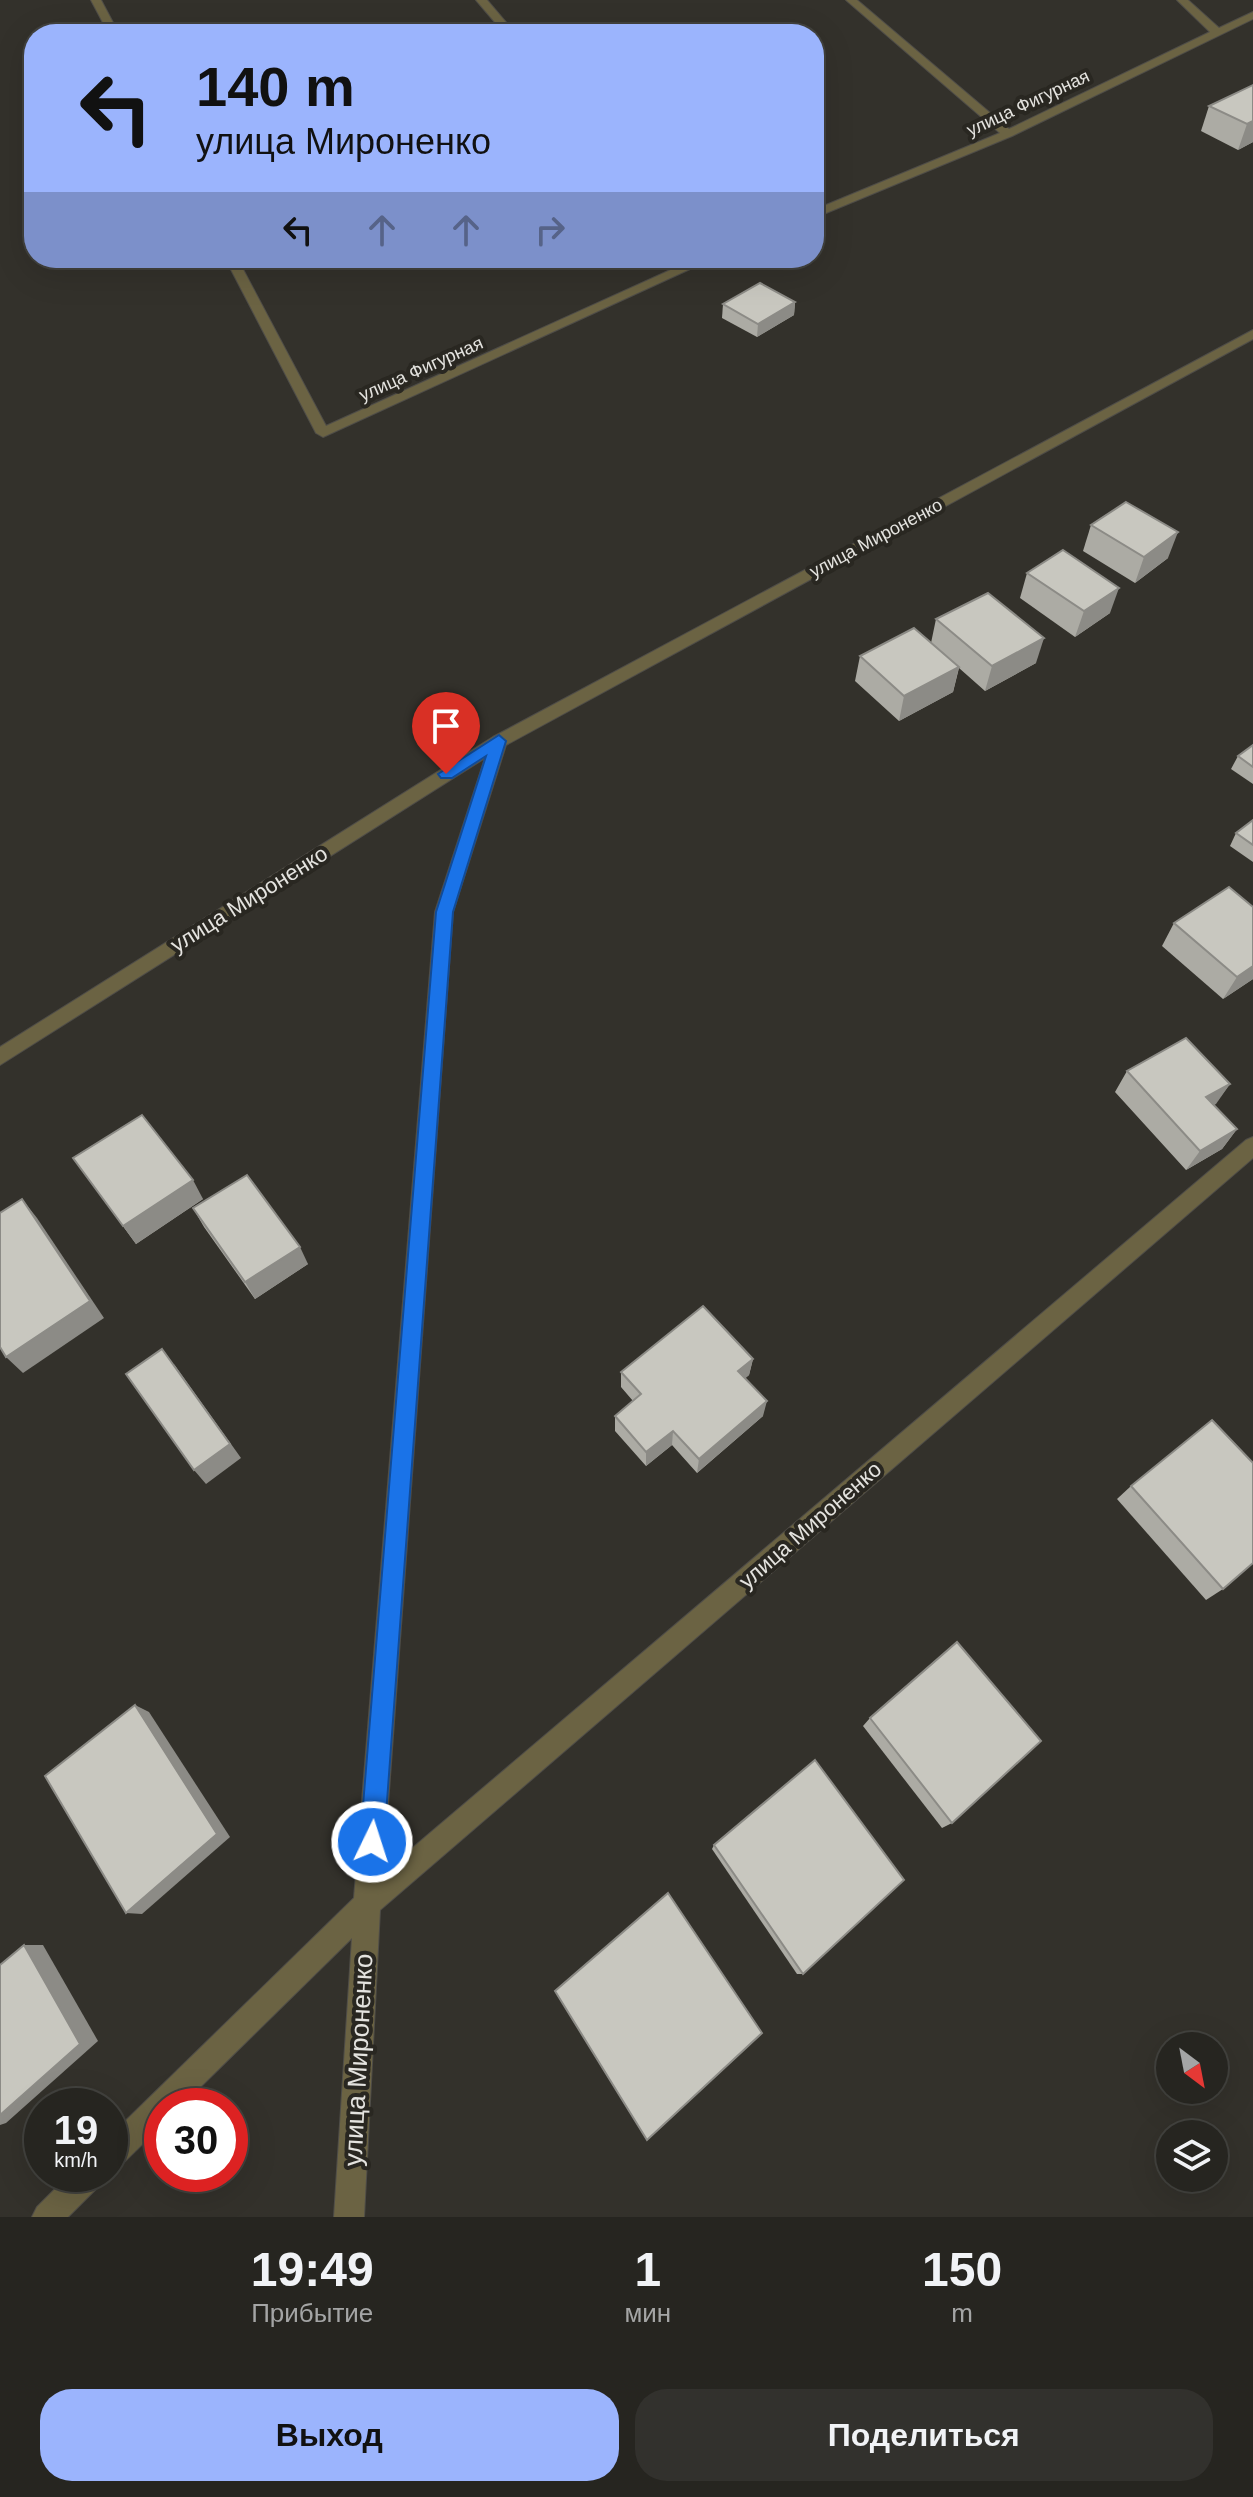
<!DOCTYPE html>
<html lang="ru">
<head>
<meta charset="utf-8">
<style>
  body { margin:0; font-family:Arial,sans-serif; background:#32312d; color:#f1f3f6; height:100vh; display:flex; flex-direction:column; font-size:30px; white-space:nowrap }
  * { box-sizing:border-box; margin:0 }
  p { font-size:26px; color:#a4a5a5 }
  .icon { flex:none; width:44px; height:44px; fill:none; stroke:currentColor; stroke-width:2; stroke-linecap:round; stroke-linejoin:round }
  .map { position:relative; height:2217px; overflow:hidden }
  .sheet { display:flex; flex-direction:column; background:#262520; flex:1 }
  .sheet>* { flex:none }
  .banner { position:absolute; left:24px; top:24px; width:800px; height:244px; border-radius:32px; box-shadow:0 8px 32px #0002,0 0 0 2px #42423e; background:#9bb4fd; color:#111; overflow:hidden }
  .needle { width:52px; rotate:148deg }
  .controls { position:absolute; left:1156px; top:2032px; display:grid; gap:16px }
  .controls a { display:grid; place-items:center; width:72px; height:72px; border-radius:50%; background:#262520; box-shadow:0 8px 32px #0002,0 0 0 2px #42423e; font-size:40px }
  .speed { position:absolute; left:24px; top:2088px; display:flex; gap:16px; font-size:40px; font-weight:700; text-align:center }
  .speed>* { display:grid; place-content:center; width:104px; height:104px; border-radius:50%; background:#262520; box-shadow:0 8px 32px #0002,0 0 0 2px #42423e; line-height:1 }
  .speed small { font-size:20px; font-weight:400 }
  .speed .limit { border:12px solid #d22; background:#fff; color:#111 }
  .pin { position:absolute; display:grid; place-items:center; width:68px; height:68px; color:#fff; margin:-82px -34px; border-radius:50% 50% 50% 0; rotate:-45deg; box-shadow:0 0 8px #0007 }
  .pin .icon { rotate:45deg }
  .me { position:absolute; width:88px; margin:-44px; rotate:4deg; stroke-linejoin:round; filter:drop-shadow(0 0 6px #0008) }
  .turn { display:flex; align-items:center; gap:28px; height:168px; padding:0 40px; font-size:36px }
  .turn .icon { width:104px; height:104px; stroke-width:2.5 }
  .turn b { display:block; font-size:56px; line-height:68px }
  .lanes { display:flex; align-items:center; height:76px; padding:0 40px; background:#0003; justify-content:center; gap:40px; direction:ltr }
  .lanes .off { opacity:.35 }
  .eta { display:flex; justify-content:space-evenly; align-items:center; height:136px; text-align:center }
  .eta b { font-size:48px; font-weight:700; line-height:56px }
  .action { display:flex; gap:16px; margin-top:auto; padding:16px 40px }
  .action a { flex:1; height:92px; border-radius:32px; background:#9bb4fd; color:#111; font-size:32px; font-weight:700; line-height:92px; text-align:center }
  .action a+a { background:#32312d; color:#f1f3f6 }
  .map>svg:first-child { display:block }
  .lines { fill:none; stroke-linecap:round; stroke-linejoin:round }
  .minor-casing { stroke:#4f4d48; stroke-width:2 }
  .minor { fill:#6b6343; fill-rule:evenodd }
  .wall { fill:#acaba4 }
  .shaded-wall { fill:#8c8b86 }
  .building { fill:#c8c7bf; stroke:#8c8b86; stroke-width:2 }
  .route { fill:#1a73e8; stroke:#114b97; stroke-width:2 }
  .labels { text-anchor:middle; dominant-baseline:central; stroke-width:8; stroke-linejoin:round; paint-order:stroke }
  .far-street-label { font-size:18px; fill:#e4e3df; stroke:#292721 }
  .street-label { font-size:22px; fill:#e4e3df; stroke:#292721 }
  .near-street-label { font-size:26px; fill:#e4e3df; stroke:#292721 }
</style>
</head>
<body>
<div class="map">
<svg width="1253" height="2217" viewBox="0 0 1253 2217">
  <rect width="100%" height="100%" fill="#33312b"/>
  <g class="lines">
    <g class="minor-casing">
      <g id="minor">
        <path d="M91,0H101L119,34H109Z"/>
        <path d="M476,0H487L516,34H505Z"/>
        <path d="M846,0H857L1009,129L1210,32L1177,0H1188L1219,28L1253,12V19L1012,136L814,218V210L1000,133Z"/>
        <path d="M225,258H237L326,426L697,258H714L323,437L316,433Z"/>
        <path d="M1253,330V339L506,745L453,912L383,1873L1246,1140L1253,1137V1158L380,1910L364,2217H334L352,1938L181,2106H162V2125L120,2166L110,2170V2136L354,1898L435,912L485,758L0,1065V1047L493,737Z"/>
        <path d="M70,2174H106L101,2184L68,2217H32L37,2207Z"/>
      </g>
    </g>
    <use href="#minor" class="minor"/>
  </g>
  <g class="wall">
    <path d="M1253,85V142L1238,150L1201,131L1209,106Z"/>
    <path d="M795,302L794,315L757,337L722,318L723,304Z"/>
    <path d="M1091,525L1168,558L1135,583L1083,551Z"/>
    <path d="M1027,573L1110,613L1075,637L1020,598Z"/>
    <path d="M936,619L1036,663L985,691L959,668L953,692L899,721L855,681L860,656L931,643Z"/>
    <path d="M1253,745V784L1231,769L1238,756Z"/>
    <path d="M1253,820V862L1230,846L1236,833Z"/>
    <path d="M1174,923L1253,979L1223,999L1162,946Z"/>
    <path d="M1127,1071L1230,1084L1214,1105L1237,1129L1222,1149L1186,1170L1115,1092Z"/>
    <path d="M73,1158L203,1199L136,1244Z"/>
    <path d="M193,1208L308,1264L255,1299L204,1227Z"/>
    <path d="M753,1359L749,1375L745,1378L763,1416L697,1473L672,1445L646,1466L615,1431V1416L633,1401L621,1387V1372Z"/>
    <path d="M1131,1486L1223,1589L1206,1600L1117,1499Z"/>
    <path d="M870,1718L952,1823L942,1828L863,1726Z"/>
    <path d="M714,1845L803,1974H797L712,1849Z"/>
  </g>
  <g class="shaded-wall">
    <path d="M1253,121V142L1238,150L1247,124Z"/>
    <path d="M795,302L794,315L757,337L758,324Z"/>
    <path d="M1178,532L1168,558L1135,583L1144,557Z"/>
    <path d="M1119,588L1110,613L1075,637L1084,611Z"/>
    <path d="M1044,638L1036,663L985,691L992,666Z"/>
    <path d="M959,667L953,692L899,721L904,696Z"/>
    <path d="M1253,966V979L1223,999L1237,977Z"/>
    <path d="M1230,1084L1216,1104L1193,1117L1206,1097Z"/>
    <path d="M1237,1129L1222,1149L1186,1170L1200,1151Z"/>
    <path d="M193,1180L203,1199L136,1244L123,1226Z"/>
    <path d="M22,1199L37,1218L104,1318L23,1373L6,1357Z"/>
    <path d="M300,1247L308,1264L255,1299L245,1282Z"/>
    <path d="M753,1359L749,1375L736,1387L738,1371Z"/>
    <path d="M174,1364L241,1458L206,1484L194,1470Z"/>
    <path d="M767,1401L763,1416L697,1473L699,1459Z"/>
    <path d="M673,1431L672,1445L646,1466V1452Z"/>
    <path d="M135,1705L149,1712L230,1837L142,1914L126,1913Z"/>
    <path d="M24,1945H43L98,2041L6,2123L0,2125V2115Z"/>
  </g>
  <g class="building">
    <path d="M1253,85V121L1247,124L1209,106Z"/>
    <path d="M760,283L795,302L758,324L723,304Z"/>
    <path d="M1126,502L1178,532L1144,557L1091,525Z"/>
    <path d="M1063,550L1119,588L1084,611L1027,573Z"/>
    <path d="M988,593L1044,638L992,666L936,619Z"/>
    <path d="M914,628L959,667L904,696L860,656Z"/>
    <path d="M1253,745V767L1238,756Z"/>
    <path d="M1253,820V845L1236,833Z"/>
    <path d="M1229,887L1253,907V966L1237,977L1174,923Z"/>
    <path d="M1186,1038L1230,1084L1206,1097L1237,1129L1200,1151L1127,1071Z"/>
    <path d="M142,1115L193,1180L123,1226L73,1158Z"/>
    <path d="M247,1175L300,1247L245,1282L193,1208Z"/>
    <path d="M22,1199L90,1301L6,1357L0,1347V1213Z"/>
    <path d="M703,1306L753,1359L738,1371L767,1401L699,1459L673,1431L646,1452L615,1416L641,1394L621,1372Z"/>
    <path d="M162,1349L230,1444L194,1470L126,1374Z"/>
    <path d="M1212,1420L1253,1463V1563L1223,1589L1131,1486Z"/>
    <path d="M957,1642L1041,1741L952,1823L870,1718Z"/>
    <path d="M135,1705L217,1834L126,1913L45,1776Z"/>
    <path d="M815,1760L904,1880L803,1974L714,1845Z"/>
    <path d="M668,1893L762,2033L647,2140L555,1991Z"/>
    <path d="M24,1945L80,2044L0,2115V1965Z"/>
  </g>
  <path class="route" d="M499,735L506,741L453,912L384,1842L380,1850L372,1854L363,1850L360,1842L436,912L486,756L452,778H441L438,774Z"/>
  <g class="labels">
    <g class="far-street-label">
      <text transform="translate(1028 103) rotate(-25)">улица Фигурная</text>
      <text transform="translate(421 369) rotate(-24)">улица Фигурная</text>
      <text transform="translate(876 538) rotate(-28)">улица Мироненко</text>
    </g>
    <g class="street-label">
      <text transform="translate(249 899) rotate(-32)">улица Мироненко</text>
      <text transform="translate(810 1525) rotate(-41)">улица Мироненко</text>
    </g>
    <g class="near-street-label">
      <text transform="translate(358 2060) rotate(-87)">улица Мироненко</text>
    </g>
  </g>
</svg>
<div class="controls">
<a><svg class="needle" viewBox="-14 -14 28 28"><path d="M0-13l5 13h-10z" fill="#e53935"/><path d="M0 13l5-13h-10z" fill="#a4a5a5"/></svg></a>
<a><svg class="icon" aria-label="layers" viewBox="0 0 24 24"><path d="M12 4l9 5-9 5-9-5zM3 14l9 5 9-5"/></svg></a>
</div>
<div class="speed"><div>19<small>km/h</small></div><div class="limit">30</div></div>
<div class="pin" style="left:446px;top:774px;background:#d93025"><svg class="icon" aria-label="arrive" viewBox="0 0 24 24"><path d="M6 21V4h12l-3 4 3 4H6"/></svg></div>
<svg class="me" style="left:372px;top:1842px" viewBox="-20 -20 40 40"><circle r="17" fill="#1a73e8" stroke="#fff" stroke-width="3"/><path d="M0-11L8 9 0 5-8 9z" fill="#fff"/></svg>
<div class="banner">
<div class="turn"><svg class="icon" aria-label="left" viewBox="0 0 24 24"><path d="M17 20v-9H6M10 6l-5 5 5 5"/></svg><div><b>140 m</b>улица Мироненко</div></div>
<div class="lanes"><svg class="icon" aria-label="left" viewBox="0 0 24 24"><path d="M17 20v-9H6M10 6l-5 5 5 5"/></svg><svg class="icon off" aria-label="ahead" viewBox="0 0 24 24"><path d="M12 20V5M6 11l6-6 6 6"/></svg><svg class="icon off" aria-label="ahead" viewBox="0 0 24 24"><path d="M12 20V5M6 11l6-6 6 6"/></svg><svg class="icon off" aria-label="right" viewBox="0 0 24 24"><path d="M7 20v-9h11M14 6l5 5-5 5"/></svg></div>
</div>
</div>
<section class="sheet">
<div class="eta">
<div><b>19:49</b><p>Прибытие</p></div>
<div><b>1</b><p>мин</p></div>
<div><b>150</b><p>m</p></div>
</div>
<div class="action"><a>Выход</a><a>Поделиться</a></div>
</section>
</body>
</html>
